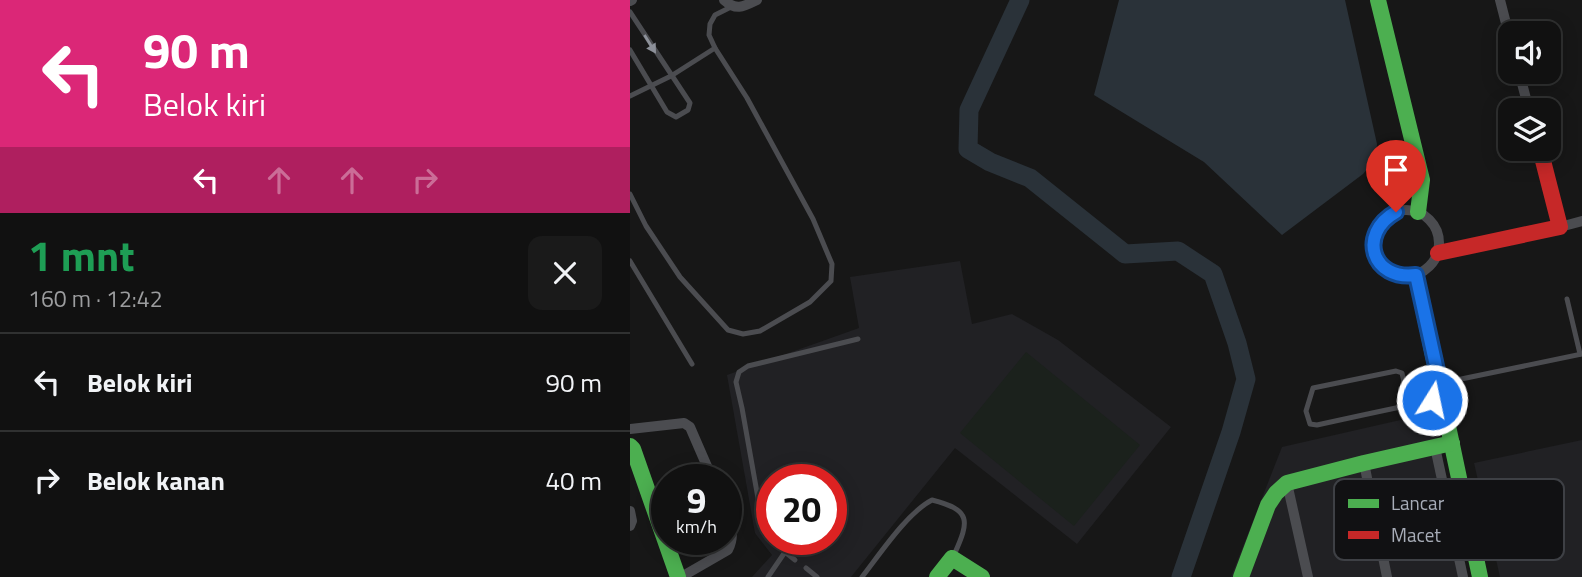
<!DOCTYPE html>
<html lang="id">
<head>
<meta charset="utf-8">
<style>
  body { margin:0; font-family:"Titillium Web",sans-serif; background:#1a1a1a; color:#f1f3f6; height:100vh; display:flex; flex-direction:column; font-size:26px; white-space:nowrap }
  * { box-sizing:border-box; margin:0 }
  p { font-size:23px; color:#9c9d9f }
  .icon { flex:none; width:38px; height:38px; fill:none; stroke:currentColor; stroke-width:2; stroke-linecap:round; stroke-linejoin:round }
  .map { position:relative; flex:1; overflow:hidden }
  .drawer { display:flex; flex-direction:column; background:#111; width:630px }
  .drawer>* { flex:none }
  .top-card { background:#db2777; color:#fff; overflow:hidden }
  .fabs { position:absolute; left:868px; top:21px; display:grid; gap:14px }
  .fabs a { display:grid; place-items:center; width:63px; height:63px; border-radius:14px; background:#111; box-shadow:0 4px 18px #0003,0 0 0 2px #303131; font-size:35px }
  .speed { position:absolute; left:21px; top:464px; display:flex; gap:14px; font-size:35px; font-weight:700; text-align:center }
  .speed>* { display:grid; place-content:center; width:91px; height:91px; border-radius:50%; background:#111; box-shadow:0 4px 18px #0003,0 0 0 2px #303131; line-height:1 }
  .speed small { font-size:18px; font-weight:400 }
  .speed .limit { border:10px solid #d22; background:#fff; color:#111 }
  .pin { position:absolute; display:grid; place-items:center; width:60px; height:60px; color:#fff; margin:-72px -30px; border-radius:50% 50% 50% 0; rotate:-45deg; box-shadow:0 0 7px #0007 }
  .pin .icon { rotate:45deg }
  .me { position:absolute; width:77px; margin:-38px; rotate:10deg; stroke-linejoin:round; filter:drop-shadow(0 0 5px #0008) }
  .turn { display:flex; align-items:center; gap:24px; height:147px; padding:0 28px; font-size:32px }
  .turn .icon { width:91px; height:91px; stroke-width:2.5 }
  .turn b { display:block; font-size:49px; line-height:60px }
  .lanes { display:flex; align-items:center; height:66px; padding:0 28px; background:#0003; justify-content:center; gap:35px; direction:ltr }
  .lanes .off { opacity:.35 }
  .round { display:grid; place-items:center; flex:none; width:74px; height:74px; border-radius:14px; background:#1a1a1a }
  .head { display:flex; align-items:center; justify-content:space-between; height:119px; padding:0 28px }
  h1 { font-size:42px; font-weight:700; line-height:52px; color:#1e9e55 }
  ul { padding:0; list-style:none }
  li { display:flex; align-items:center; gap:21px; height:98px; padding:0 28px; border-top:2px solid #303131 }
  li div { flex:1 }
  li b { display:block; font-size:26px }
  li em { font-style:normal }
  main { display:flex; flex:1; min-height:0 }
  .map>svg:first-child { display:block }
  .built { fill:#212124; fill-rule:evenodd }
  .green { fill:#1b211c }
  .water { fill:#2a3239 }
  .lines { fill:none; stroke-linecap:round; stroke-linejoin:round }
  .river { stroke:#2a3239; stroke-width:19 }
  .lane { stroke:#4b4c50; stroke-width:5 }
  .street { stroke:#4b4c50; stroke-width:10 }
  .fast { stroke:#4caf50; stroke-width:16 }
  .jam { stroke:#c62828; stroke-width:16 }
  .oneway { fill:#8c9099 }
  .route-casing { stroke:#114b97; stroke-width:18 }
  .route { stroke:#1a73e8; stroke-width:12 }
  .key { fill:#111113; stroke:#3e4045; stroke-width:2 }
  .key-label { font-size:19px; fill:#a8adb8 }
</style>
</head>
<body>
<main>
<section class="drawer">
<div class="top-card">
<div class="turn"><svg class="icon" aria-label="left" viewBox="0 0 24 24"><path d="M17 20v-9H6M10 6l-5 5 5 5"/></svg><div><b>90 m</b>Belok kiri</div></div>
<div class="lanes"><svg class="icon" aria-label="left" viewBox="0 0 24 24"><path d="M17 20v-9H6M10 6l-5 5 5 5"/></svg><svg class="icon off" aria-label="ahead" viewBox="0 0 24 24"><path d="M12 20V5M6 11l6-6 6 6"/></svg><svg class="icon off" aria-label="ahead" viewBox="0 0 24 24"><path d="M12 20V5M6 11l6-6 6 6"/></svg><svg class="icon off" aria-label="right" viewBox="0 0 24 24"><path d="M7 20v-9h11M14 6l5 5-5 5"/></svg></div>
</div>
<div class="head"><div><h1>1 mnt</h1><p>160 m · 12:42</p></div><a class="round"><svg class="icon" aria-label="close" viewBox="0 0 24 24"><path d="M6 6l12 12M18 6L6 18"/></svg></a></div>
<ul>
<li><svg class="icon" aria-label="left" viewBox="0 0 24 24"><path d="M17 20v-9H6M10 6l-5 5 5 5"/></svg><div><b>Belok kiri</b></div><em>90 m</em></li>
<li><svg class="icon" aria-label="right" viewBox="0 0 24 24"><path d="M7 20v-9h11M14 6l5 5-5 5"/></svg><div><b>Belok kanan</b></div><em>40 m</em></li>
</ul>
</section>
<div class="map">
<svg width="952" height="577" viewBox="0 0 952 577">
  <rect width="100%" height="100%" fill="#171717"/>
  <g class="built">
    <path d="M330,261L342,324L382,314L428,340L541,427L447,544L325,448L221,577H122L142,555L125,533L97,375L229,328L220,277ZM142,480H201V539H142Z"/>
    <path d="M801,413L837,577H601L652,447Z"/>
    <path d="M952,440V577H870L844,463Z"/>
  </g>
  <path class="green" d="M396,352L510,445L444,526L330,433Z"/>
  <path class="water" d="M489,0H715L747,144L746,159L733,174L652,235L574,162L464,95Z"/>
  <g class="lines">
    <path class="river" d="M390,0L339,110L338,149L360,162L400,178L495,254L548,251L583,274L607,343L616,379L601,432L551,577"/>
    <g class="lane">
      <path d="M0,12L60,103L58,110L46,117L37,112L0,50"/>
      <path d="M0,96L41,76L85,48"/>
      <path d="M0,194L16,226L50,277L98,330L113,334L130,331L180,302L201,281L202,264L183,219L117,98L85,48L79,35L80,24L85,15L101,7"/>
      <path d="M0,261L62,364"/>
      <path d="M937,299L950,354"/>
      <path d="M812,383L952,354"/>
      <path d="M779,405L772,373L766,371L683,388L676,411L680,424L687,425C728,416 769,407 810,399"/>
      <path d="M142,536L134,524L131,515L112,408L106,382L109,372L118,366L228,339"/>
      <path d="M155,552L165,560"/>
      <path d="M176,568L187,577"/>
      <path d="M138,577L155,552L144,539"/>
      <path d="M232,577C250,554 277,513 302,500C341,510 340,520 324,555"/>
    </g>
    <g class="street">
      <path d="M94,0C106,11 113,7 127,0"/>
      <path d="M870,0L880,39"/>
      <path d="M0,1L2,0"/>
      <path d="M889,72L899,110"/>
      <circle cx="776" cy="243" r="33"/>
      <path d="M930,227L952,221"/>
      <path d="M0,429L54,423L60,427L63,434L83,480"/>
      <path d="M805,447L833,577"/>
      <path d="M734,463L757,577"/>
      <path d="M657,483L678,577"/>
      <path d="M0,511L2,521L0,526"/>
      <path d="M51,577L98,550C105,537 102,523 96,509"/>
    </g>
    <g class="fast">
      <path d="M748,0L792,180L788,212"/>
      <path d="M786,275L850,577"/>
      <path d="M0,446L3,449L48,577"/>
      <path d="M307,577L322,558L352,577"/>
      <path d="M611,577L638,505L646,493L657,483L734,463L822,443"/>
    </g>
    <path class="jam" d="M808,253L930,227L910,149"/>
  </g>
  <defs><path id="oneway-solid" d="M-6-.8H1V-3.2L6.5 0L1 3.2V.8H-6Z" transform="scale(1.75)"/></defs>
  <use class="oneway" href="#oneway-solid" transform="translate(20 44) rotate(58)"/>
  <g class="lines">
    <g class="route-casing">
      <path id="route" d="M766,212C727,234 742,281 786,275L813,398L802,400"/>
    </g>
    <use href="#route" class="route"/>
  </g>
  <rect x="704" y="479" width="230" height="81" rx="10" class="key"/>
  <rect x="718" y="499" width="31" height="9" fill="#4caf50"/>
  <rect x="718" y="531" width="31" height="8" fill="#c62828"/>
  <g class="key-label">
    <text x="761" y="510">Lancar</text>
    <text x="761" y="542">Macet</text>
  </g>
</svg>
<div class="fabs">
<a><svg class="icon" aria-label="sound" viewBox="0 0 24 24"><path d="M4 9h4l5-4v14l-5-4H4zM17 9q2 3 0 6"/></svg></a>
<a><svg class="icon" aria-label="layers" viewBox="0 0 24 24"><path d="M12 4l9 5-9 5-9-5zM3 14l9 5 9-5"/></svg></a>
</div>
<div class="speed"><div>9<small>km/h</small></div><div class="limit">20</div></div>
<div class="pin" style="left:766px;top:212px;background:#d93025"><svg class="icon" aria-label="arrive" viewBox="0 0 24 24"><path d="M6 21V4h12l-3 4 3 4H6"/></svg></div>
<svg class="me" style="left:802px;top:400px" viewBox="-20 -20 40 40"><circle r="17" fill="#1a73e8" stroke="#fff" stroke-width="3"/><path d="M0-11L8 9 0 5-8 9z" fill="#fff"/></svg>
</div>
</main>
</body>
</html>
